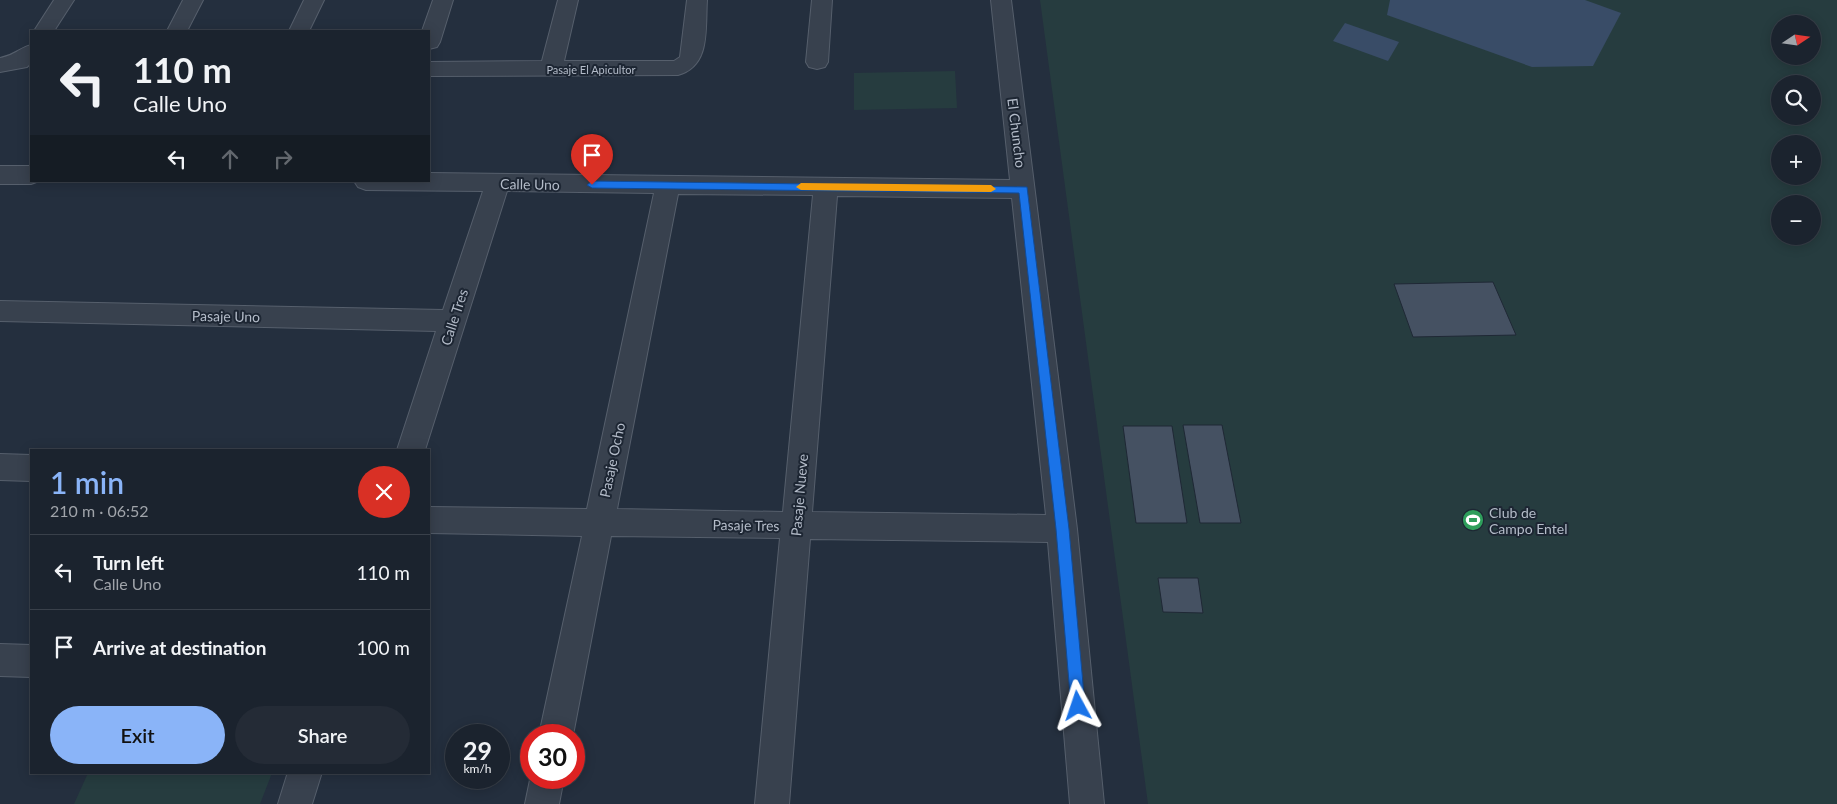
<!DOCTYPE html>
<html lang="en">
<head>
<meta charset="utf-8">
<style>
  body { margin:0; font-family:Lato,sans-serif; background:#242b36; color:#f1f3f6; height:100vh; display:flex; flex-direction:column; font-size:19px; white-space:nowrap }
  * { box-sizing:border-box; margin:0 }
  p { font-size:16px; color:#a0a4aa }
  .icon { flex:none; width:28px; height:28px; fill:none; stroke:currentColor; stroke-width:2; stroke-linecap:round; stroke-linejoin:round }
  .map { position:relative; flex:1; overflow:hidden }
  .side { position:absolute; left:30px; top:449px; width:400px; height:325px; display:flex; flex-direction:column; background:#1b232e; border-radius:0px; box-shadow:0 2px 12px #0003,0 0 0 1px #39404a }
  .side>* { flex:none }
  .banner { position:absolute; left:30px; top:30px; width:400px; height:152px; border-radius:0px; box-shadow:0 2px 12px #0003,0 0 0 1px #39404a; background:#1b232e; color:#f1f3f6; overflow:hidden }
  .needle { width:32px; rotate:77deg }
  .tools { position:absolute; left:1771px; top:15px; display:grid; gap:10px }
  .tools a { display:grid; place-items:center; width:50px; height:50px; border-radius:50%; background:#1b232e; box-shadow:0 2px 12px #0003,0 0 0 1px #39404a; font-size:25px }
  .speed { position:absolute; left:445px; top:724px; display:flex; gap:10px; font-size:25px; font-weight:700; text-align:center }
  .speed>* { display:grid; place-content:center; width:65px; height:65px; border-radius:50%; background:#1b232e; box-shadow:0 2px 12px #0003,0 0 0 1px #39404a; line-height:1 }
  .speed small { font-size:12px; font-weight:400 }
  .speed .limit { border:8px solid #d22; background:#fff; color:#111 }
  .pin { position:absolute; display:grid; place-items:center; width:42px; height:42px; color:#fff; margin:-51px -21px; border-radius:50% 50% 50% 0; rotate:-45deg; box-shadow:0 0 5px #0007 }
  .pin .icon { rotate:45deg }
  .me { position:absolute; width:55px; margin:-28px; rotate:355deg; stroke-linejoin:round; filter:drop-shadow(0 0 4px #0008) }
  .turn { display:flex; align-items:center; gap:18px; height:105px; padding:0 20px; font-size:22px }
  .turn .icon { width:65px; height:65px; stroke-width:2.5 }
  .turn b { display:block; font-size:35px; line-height:42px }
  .lanes { display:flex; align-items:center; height:48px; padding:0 20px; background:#0003; justify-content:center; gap:25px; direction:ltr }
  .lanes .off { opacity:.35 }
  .round { display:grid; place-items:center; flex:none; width:52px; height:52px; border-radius:26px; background:#242b36 }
  .head { display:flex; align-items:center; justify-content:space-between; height:85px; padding:0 20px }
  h1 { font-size:30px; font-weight:600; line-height:38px; color:#8ab4f8 }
  .button { display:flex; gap:10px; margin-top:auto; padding:10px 20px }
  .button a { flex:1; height:58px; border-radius:30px; background:#8ab4f8; color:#111; font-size:20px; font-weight:600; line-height:58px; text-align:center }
  .button a+a { background:#242b36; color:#f1f3f6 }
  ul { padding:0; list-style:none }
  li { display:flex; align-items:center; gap:15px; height:75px; padding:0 20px; border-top:1px solid #39404a }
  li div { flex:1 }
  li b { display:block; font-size:19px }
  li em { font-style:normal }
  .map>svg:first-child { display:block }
  .green { fill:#263c3f; fill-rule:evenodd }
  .water { fill:#394c67 }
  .building { fill:#455162; stroke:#1f2835 }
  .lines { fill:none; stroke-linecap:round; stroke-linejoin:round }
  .minor-casing { stroke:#565f6c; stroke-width:2 }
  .minor { fill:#38414e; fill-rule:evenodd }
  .route { fill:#1a73e8; stroke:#114b97 }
  .slow { fill:#f59e0b }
  .labels { text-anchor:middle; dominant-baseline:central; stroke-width:4; stroke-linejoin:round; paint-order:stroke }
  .far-street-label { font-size:11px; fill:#b4bcc9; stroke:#1d2633 }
  .street-label { font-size:14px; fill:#b4bcc9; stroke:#1d2633 }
  .poi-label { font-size:14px; fill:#b4bcc9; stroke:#1d2633; text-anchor:start }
</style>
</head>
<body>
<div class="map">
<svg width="1837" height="804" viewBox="0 0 1837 804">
  <rect width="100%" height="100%" fill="#242f3e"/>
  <g class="green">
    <path d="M1040,0H1837V804H1148ZM1780,24H1812V56H1780ZM1780,84H1812V116H1780ZM1780,144H1812V176H1780ZM1780,204H1812V236H1780Z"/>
    <path d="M955,71L957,108L854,110V73Z"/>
    <path d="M88,773V772L272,773L260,804H74Z"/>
  </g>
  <g class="water">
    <path d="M1390,0H1585L1621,13L1593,66L1532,67L1387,15Z"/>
    <path d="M1345,23L1399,42L1388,61L1333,41Z"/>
  </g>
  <g class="building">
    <path d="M1493,282L1516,335L1413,337L1394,284Z"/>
    <path d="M1183,425H1222L1241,523H1200Z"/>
    <path d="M1123,426H1172L1187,523H1136Z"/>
    <path d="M1158,578H1198L1203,613L1163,612Z"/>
  </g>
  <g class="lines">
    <g class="minor-casing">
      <g id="minor">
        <path d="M54,0H74L54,31H34Z"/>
        <path d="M183,0H203L187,31H167Z"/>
        <path d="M304,0H324L309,31H289Z"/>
        <path d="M433,0H453L440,42L437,47L429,49V31H422Z"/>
        <path d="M558,0H578L564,61H674L680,57L687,0H707C705,29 711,66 678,75L429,76V62L542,61Z"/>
        <path d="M812,0H832L828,62L825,67L817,69L809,67L806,62Z"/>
        <path d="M991,0H1011L1077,529L1104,804H1070L1048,542L810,539L789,804H755L780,538L611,536L573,735H539L582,536L429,533V507L587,509L654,193L507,191L425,450H397L436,331L0,321V301L443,310L483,191L366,190L358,187L354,181H429V173L1010,180ZM678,194L813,195L783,512L617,509ZM837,196L1012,198L1046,515L812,512Z"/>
        <path d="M31,45V63L27,67L0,72V58C16,55 17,49 31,45Z"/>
        <path d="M0,166H31V181H39L31,184H0Z"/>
        <path d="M0,454L31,455V481L0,480Z"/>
        <path d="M0,644L31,645V677L0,676Z"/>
        <path d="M288,772H322L312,804H278Z"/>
        <path d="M531,775V778H564L559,804H525Z"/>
      </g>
    </g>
    <use href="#minor" class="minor"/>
  </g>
  <path class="route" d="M592,181L1027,187L1069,529L1085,706L1083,711L1078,713L1073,711L1071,706L1056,529L1019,193L592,188L587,185Z"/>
  <path class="slow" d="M801,183L991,185L996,189L991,192L801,190L796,187Z"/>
  <defs>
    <g id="stadium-disc" transform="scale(1.125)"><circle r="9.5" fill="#2e9e5b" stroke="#1d2633"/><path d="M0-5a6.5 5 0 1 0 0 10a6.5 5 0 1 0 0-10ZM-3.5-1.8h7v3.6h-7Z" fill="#fff"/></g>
  </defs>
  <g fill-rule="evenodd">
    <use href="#stadium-disc" x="1473" y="520"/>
  </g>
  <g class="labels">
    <g class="far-street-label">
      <text x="591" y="69">Pasaje El Apicultor</text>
    </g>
    <g class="street-label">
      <text transform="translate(1017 133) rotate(83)">El Chuncho</text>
      <text transform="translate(530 184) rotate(1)">Calle Uno</text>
      <text transform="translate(226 316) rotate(1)">Pasaje Uno</text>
      <text transform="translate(454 317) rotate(-72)">Calle Tres</text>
      <text transform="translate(612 460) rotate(-78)">Pasaje Ocho</text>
      <text transform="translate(799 495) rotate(-85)">Pasaje Nueve</text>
      <text transform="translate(746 525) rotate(1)">Pasaje Tres</text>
    </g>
    <g class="poi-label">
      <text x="1489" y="512">Club de<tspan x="1489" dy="16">Campo Entel</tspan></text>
    </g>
  </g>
</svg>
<div class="tools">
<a><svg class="needle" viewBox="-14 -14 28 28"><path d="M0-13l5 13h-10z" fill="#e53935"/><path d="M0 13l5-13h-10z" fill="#a0a4aa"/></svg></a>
<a><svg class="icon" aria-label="search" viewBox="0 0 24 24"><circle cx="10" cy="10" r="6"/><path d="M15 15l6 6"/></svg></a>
<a>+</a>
<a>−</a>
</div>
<div class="speed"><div>29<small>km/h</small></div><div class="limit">30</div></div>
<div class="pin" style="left:592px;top:185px;background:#d93025"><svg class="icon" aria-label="arrive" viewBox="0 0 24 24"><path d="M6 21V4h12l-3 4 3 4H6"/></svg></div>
<svg class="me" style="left:1078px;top:706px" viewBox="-20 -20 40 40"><path d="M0-17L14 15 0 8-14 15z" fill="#1a73e8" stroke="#fff" stroke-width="4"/></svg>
<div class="banner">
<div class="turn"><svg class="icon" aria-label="left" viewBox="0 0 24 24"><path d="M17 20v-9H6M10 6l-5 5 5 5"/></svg><div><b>110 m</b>Calle Uno</div></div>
<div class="lanes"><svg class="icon" aria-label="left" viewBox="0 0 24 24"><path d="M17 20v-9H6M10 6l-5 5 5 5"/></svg><svg class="icon off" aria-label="ahead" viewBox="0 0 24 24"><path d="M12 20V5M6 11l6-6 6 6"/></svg><svg class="icon off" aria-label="right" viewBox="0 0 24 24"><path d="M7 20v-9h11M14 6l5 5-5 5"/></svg></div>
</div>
<section class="side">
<div class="head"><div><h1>1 min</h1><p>210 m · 06:52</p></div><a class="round" style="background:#d93025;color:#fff"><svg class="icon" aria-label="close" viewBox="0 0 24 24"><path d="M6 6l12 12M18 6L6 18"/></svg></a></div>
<ul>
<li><svg class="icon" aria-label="left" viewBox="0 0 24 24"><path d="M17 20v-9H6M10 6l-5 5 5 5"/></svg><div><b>Turn left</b><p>Calle Uno</p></div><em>110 m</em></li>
<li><svg class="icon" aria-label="arrive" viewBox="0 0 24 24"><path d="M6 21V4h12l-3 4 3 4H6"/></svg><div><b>Arrive at destination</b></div><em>100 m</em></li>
</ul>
<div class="button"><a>Exit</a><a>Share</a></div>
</section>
</div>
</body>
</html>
